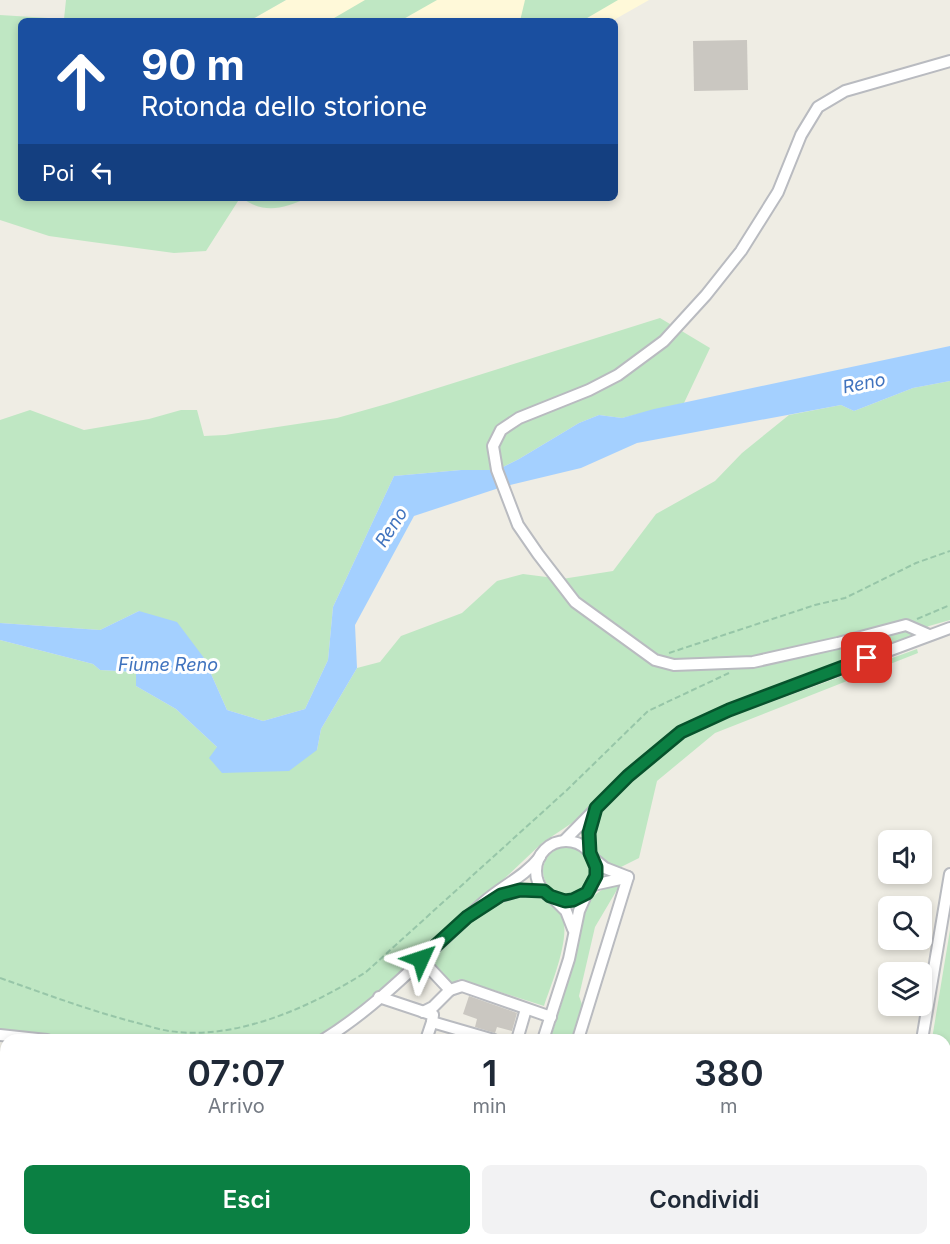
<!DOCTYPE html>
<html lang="it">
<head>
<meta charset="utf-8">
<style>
  body { margin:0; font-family:Inter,sans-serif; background:#f2f2f3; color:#1f2937; height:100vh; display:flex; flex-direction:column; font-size:22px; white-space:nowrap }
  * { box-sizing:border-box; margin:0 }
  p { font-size:20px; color:#747a83 }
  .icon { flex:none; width:33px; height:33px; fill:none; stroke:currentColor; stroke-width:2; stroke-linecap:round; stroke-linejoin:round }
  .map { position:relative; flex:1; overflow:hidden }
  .panel { position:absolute; left:0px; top:1034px; width:951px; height:212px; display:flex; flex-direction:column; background:#fff; border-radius:18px 18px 0 0; box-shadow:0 3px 9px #0003 }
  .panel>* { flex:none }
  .banner { position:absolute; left:18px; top:18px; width:600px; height:183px; border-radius:9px; box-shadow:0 3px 9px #0003; background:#1a4fa0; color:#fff; overflow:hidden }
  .controls { position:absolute; left:878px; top:830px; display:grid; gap:12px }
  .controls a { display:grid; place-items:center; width:54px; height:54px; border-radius:9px; background:#fff; box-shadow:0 3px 9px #0003; font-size:30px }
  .pin { position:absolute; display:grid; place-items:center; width:51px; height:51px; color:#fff; margin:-26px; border-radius:12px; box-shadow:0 3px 9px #0006 }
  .me { position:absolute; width:66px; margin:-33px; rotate:48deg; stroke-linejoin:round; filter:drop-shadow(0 0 4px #0008) }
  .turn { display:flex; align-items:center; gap:21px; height:126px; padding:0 24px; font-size:27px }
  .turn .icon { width:78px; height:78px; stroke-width:2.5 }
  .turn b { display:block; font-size:42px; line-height:51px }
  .then { display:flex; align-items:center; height:57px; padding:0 24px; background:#0003; gap:12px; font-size:22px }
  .eta { display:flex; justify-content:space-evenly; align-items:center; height:102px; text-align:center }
  .eta b { font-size:36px; font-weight:600; line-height:42px }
  .action { display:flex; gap:12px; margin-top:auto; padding:12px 24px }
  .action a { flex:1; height:69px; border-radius:9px; background:#0b8043; color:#fff; font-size:24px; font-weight:600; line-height:69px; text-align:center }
  .action a+a { background:#f2f2f3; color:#1f2937 }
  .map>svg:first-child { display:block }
  .commercial { fill:#fff9d9 }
  .green { fill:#bfe7c3 }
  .water { fill:#a4d0ff }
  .building { fill:#cac7c1 }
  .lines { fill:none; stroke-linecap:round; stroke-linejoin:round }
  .minor-casing { stroke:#b9bbc0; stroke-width:14 }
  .path { stroke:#97c6a8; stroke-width:2; stroke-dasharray:6 3; stroke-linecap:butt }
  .minor { stroke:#fff; stroke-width:10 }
  .route-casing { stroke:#07532c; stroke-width:15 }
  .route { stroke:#0b8043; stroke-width:10 }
  .labels { text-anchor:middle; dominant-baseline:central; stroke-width:6; stroke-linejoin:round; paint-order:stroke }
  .water-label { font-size:18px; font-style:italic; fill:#4073be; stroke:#fff }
</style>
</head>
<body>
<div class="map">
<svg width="950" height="1244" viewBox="0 0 950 1244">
  <rect width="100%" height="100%" fill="#efede4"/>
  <path class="commercial" d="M286,0H649L612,21H249Z"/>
  <g class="green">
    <path d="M66,0H286L249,21H21V198H240L206,251L174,253L92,242L49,236L0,220V15L64,19Z"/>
    <path d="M365,0H437L400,21H329Z"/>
    <path d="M525,0H618L582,21H520Z"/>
    <path d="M242,198L278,200L307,198C284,209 263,214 242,198Z"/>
    <path d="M660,318L710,348L684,403L622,418L599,415L579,423L519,459L497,470H461L394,476L333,607L328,660L305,709L263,721L227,710L204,658L139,611L100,630L0,623V420L30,410L84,430L149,419L181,410H197L204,436L225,435L337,418L390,403Z"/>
    <path d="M950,381V620L929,626L902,640L721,707L673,730L572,823L542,843L444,936L327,1039L19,1040L0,1031V640L93,664L100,670L136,672V686L176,709L217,747L317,750L321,729L357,668L380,662L401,636L462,613L497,581L523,574L562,579L613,571L656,514L715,481L742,453L789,415L841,405L854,411L913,388Z"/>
    <path d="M917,649L918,653L715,733L657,781L639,858L621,867L603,864L593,846L598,817L610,803L652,764L689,735L738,714Z"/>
    <circle cx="567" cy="871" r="24"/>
    <path d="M621,883L595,927L579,996L583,1007L572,1039L550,1040L562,1002L584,907C594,894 604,886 621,883Z"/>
    <path d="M522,894C533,894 540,897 549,903C553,905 557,907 560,911C574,932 551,984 544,1006L459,979L453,985L431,965L432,957C459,933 487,904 522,894Z"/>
    <path d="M950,930V1244H895L896,1239H945V1040L932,1039Z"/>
    <path d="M255,1239H396L394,1244H256Z"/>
    <path d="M509,1239H775L774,1244H507Z"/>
  </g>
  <path class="water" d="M950,346V381L913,388L854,411L841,405L637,443L581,468L502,487L414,516L355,625L357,668L321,729L317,750L289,771L222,773L209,758L217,747L176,709L136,686V672L100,670L93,664L0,640V623L100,630L139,611L177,622L204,658L227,710L263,721L305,709L328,660L333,607L394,476L461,470H497L519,459L579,423L599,415L622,418L654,409Z"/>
  <g class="building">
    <path d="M747,40L748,90L694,91L693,41Z"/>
    <path d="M469,996L517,1013L512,1031L497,1027L495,1033L475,1027L477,1019L463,1014Z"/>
  </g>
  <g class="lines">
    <g class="minor-casing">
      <g id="minor">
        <path d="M929,635L906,625L838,643L753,662L674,665L655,660L575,602L538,554L518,525L497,470L493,446L501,430L519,418L589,390L618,375L664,341L706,295L741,251L778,192L801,135L818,107L845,91L950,61"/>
        <path d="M564,841L628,776L681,732L729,710L950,628"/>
        <circle cx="566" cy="871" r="30"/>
        <path d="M590,853L589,833L595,812"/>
        <path d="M594,859L605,868L628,877"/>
        <path d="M593,885L625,878"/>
        <path d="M498,897L520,890L544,891"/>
        <path d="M555,900L566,911L573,929"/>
        <path d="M421,959L450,990L462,986L551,1017"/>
        <path d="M379,997L433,1015L432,1022L494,1040"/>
        <path d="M423,1012L433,1007L450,990"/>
        <path d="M0,1035L47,1040"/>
        <path d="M579,1036L628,877"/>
        <path d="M323,1040C383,1003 431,949 483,903C502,886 524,877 540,857"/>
        <path d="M426,1040L432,1022"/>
        <path d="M517,1040L526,1009"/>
        <path d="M543,1040L569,959L579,911L587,893"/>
        <path d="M922,1040L950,874"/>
        <path d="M119,1239V1244"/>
        <path d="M478,1244L479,1239"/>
        <path d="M888,1244L889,1239"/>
      </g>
    </g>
    <g class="path">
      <path d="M917,619L950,605"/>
      <path d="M669,653L815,605L845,598L916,563L950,551"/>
      <path d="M0,978C43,993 85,1009 130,1021C143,1024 156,1029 169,1031C236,1041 311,1007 366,972L567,790L648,711L729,673"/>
      <path d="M0,1165H6"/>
      <path d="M34,1239V1244"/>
      <path d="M264,1239V1244"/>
      <path d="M314,1244L316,1239"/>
      <path d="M387,1244L389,1239"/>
    </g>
    <use href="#minor" class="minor"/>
  </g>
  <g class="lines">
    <g class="route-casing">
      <path id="route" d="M421,959L467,917L501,895L520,890L544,891L550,896L565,901L573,900L587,893L596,876V867L590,853L589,833L596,808L628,776L681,732L729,710L867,658"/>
    </g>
    <use href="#route" class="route"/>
  </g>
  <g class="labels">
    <g class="water-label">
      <text transform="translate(864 383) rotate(-11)">Reno</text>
      <text transform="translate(391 527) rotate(-57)">Reno</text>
      <text x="168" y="664">Fiume Reno</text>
    </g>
  </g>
</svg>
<div class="controls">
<a><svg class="icon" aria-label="sound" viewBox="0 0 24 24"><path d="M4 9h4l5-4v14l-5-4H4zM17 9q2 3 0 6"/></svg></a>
<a><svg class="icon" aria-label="search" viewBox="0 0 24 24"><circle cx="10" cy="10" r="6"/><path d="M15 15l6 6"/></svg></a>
<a><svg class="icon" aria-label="layers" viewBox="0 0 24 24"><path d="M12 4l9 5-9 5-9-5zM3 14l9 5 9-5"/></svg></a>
</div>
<div class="pin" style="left:867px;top:658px;background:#d93025"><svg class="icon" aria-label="arrive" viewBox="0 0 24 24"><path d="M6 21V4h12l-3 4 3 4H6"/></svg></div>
<svg class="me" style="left:421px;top:959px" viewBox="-20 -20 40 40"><path d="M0-17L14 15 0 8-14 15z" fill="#0b8043" stroke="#fff" stroke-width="4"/></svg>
<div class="banner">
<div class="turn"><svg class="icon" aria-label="ahead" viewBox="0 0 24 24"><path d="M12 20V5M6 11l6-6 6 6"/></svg><div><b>90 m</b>Rotonda dello storione</div></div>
<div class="then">Poi<svg class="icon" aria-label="left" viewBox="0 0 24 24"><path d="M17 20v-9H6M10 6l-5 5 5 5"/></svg></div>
</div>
<section class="panel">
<div class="eta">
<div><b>07:07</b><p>Arrivo</p></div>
<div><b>1</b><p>min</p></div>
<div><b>380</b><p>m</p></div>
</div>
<div class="action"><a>Esci</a><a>Condividi</a></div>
</section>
</div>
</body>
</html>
